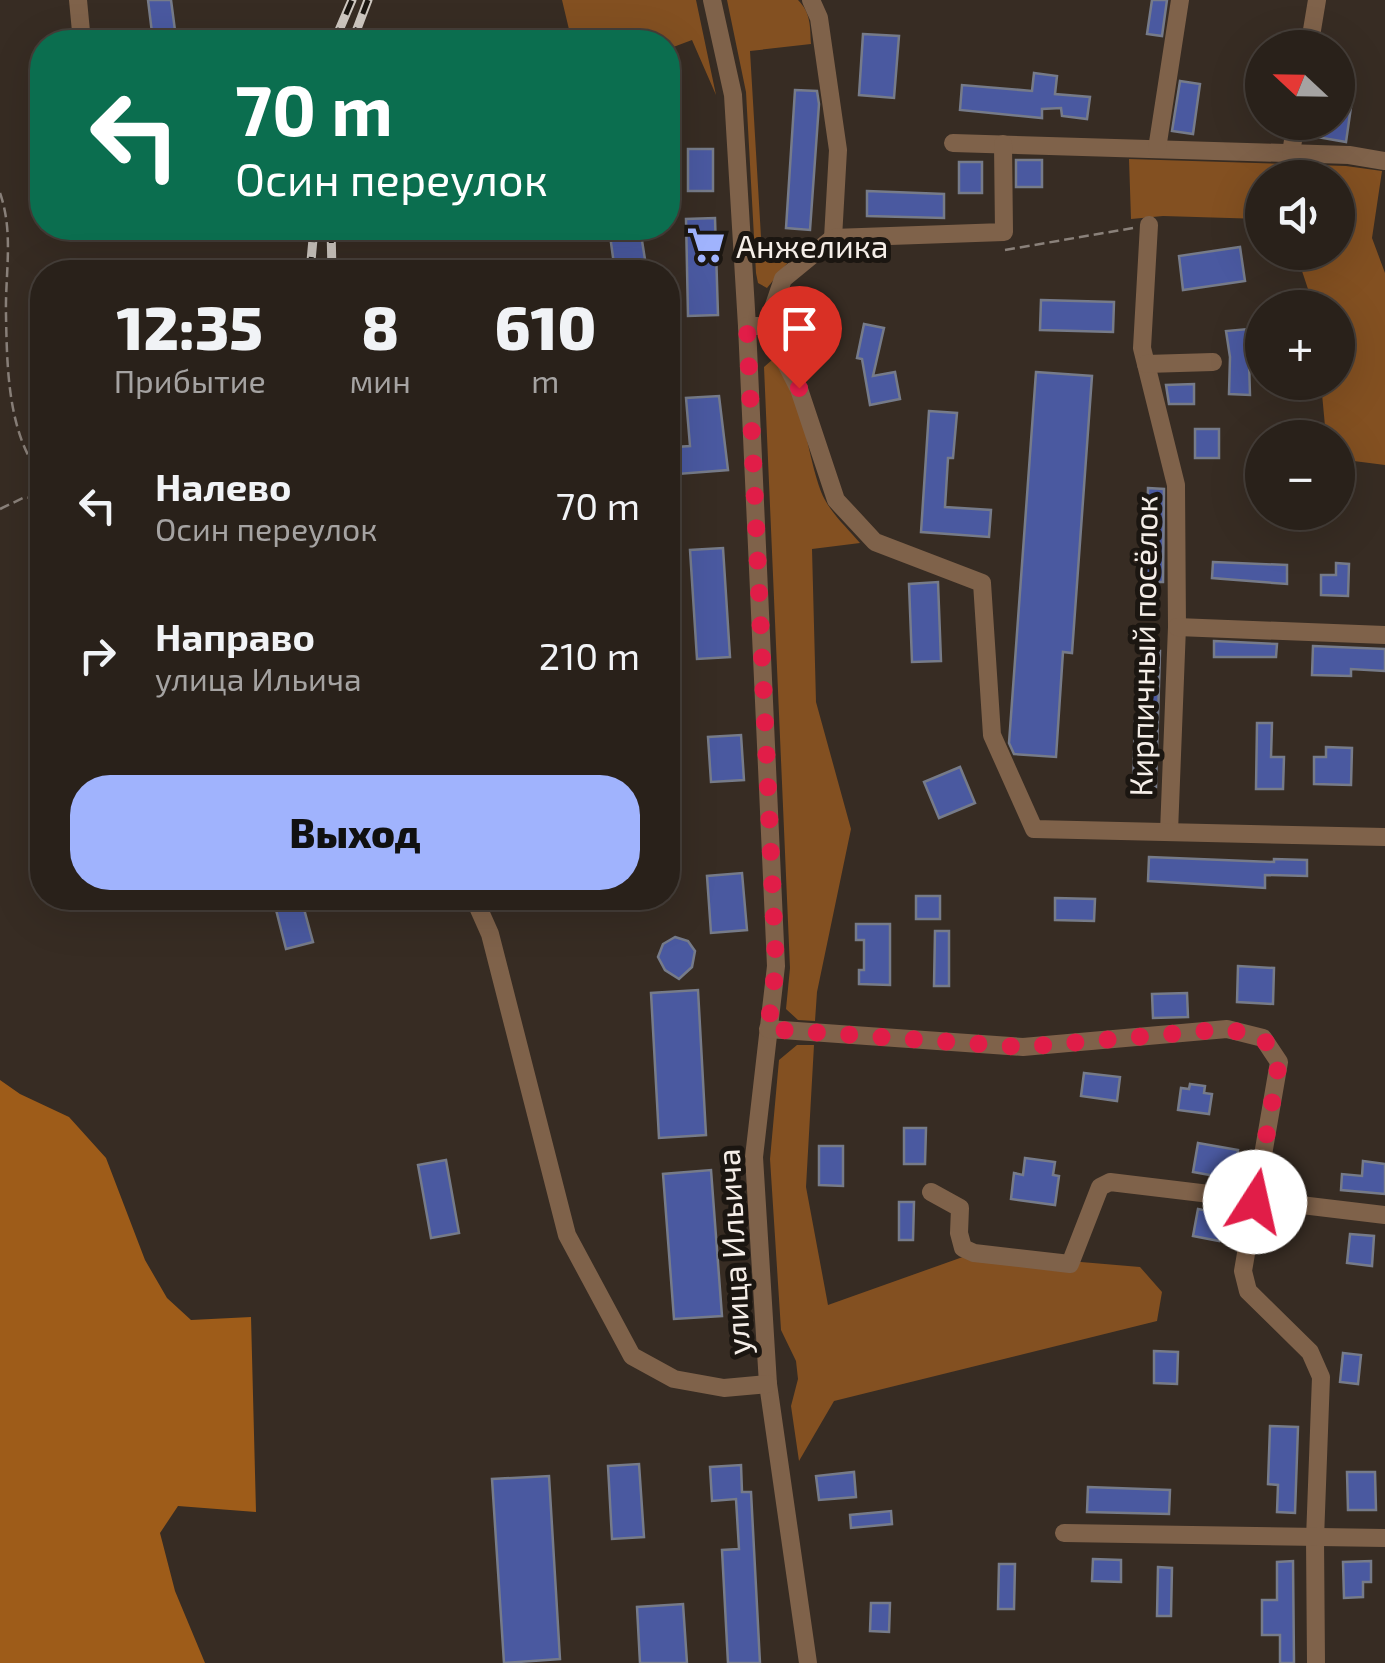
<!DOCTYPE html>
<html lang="ru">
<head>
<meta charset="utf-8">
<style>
  body { margin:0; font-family:"Exo 2",sans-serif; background:#352e27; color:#f1f3f6; height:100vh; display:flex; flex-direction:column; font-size:38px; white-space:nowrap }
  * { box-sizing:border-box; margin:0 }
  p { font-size:32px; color:#a5a3a2 }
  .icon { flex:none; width:55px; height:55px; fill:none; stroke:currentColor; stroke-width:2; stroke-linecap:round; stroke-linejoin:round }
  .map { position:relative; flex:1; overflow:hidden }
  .details { position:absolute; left:30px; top:260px; width:650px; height:650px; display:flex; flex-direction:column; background:#29211a; border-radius:40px; box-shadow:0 10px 40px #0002,0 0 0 2px #453e39 }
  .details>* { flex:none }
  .top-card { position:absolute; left:30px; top:30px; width:650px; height:210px; border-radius:40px; box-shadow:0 10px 40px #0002,0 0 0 2px #453e39; background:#0b6e4f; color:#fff; overflow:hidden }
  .needle { width:65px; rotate:292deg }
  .controls { position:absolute; left:1245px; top:30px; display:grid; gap:20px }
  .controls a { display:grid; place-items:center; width:110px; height:110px; border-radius:50%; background:#29211a; box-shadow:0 10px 40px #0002,0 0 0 2px #453e39; font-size:50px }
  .pin { position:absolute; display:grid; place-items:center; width:85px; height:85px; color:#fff; margin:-102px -42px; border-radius:50% 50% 50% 0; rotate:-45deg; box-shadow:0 0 10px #0007 }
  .pin .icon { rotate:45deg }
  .me { position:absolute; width:110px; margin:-55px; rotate:10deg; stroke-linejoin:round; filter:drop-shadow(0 0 8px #0008) }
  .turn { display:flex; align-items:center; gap:35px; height:210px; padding:0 40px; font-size:45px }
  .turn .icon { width:130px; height:130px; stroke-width:2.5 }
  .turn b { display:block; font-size:70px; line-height:85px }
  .eta { display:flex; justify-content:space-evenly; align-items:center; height:170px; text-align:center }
  .eta b { font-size:60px; font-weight:800; line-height:70px }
  .action { display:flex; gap:20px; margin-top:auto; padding:20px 40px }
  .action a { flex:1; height:115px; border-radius:40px; background:#a0b3fd; color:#111; font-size:40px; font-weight:800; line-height:115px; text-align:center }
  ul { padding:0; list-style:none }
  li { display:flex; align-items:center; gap:30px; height:150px; padding:0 40px }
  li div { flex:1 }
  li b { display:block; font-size:38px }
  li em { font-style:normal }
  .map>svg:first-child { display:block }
  .forest { fill:#835021 }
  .water { fill:#9e5c19 }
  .building { fill:#4a59a0; stroke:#767b89; stroke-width:2.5 }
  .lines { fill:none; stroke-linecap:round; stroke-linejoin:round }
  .path { stroke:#8a817a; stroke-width:2.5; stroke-dasharray:10 5; stroke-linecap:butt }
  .minor { stroke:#7f624a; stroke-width:18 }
  .rail-casing { stroke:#cec7c0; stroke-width:9 }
  .rail { stroke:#1b1611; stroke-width:5; stroke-dasharray:15; stroke-linecap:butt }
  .route { stroke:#e11d48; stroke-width:18; stroke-dasharray:0 32.4 }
  .labels { text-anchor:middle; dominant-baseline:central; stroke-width:10; stroke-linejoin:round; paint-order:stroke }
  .poi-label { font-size:32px; fill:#f5eee8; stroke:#1b1611; text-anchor:start }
  .street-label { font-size:32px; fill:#f5eee8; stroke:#1b1611 }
</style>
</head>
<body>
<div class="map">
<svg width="1385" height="1663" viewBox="0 0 1385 1663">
  <rect width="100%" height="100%" fill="#372c23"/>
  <g class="forest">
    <path d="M562,0H696L716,95L692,40L668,49V42H572Z"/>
    <path d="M727,0H798C811,13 810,26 811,44L750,51L761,237L789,261L767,288L758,283L756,273L746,92Z"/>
    <path d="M1129,159L1346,166L1382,171L1372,238L1385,273V465L1338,459V438L1326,437L1321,383L1338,382V308L1314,307L1296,253L1338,252V178H1262V219L1163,216L1131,219Z"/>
    <path d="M772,360C805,387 806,462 825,500C833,515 849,530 860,543L812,549L816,702L851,829L817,992L815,1021L798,1020L786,1009L790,968L764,367Z"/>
    <path d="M797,1045H814L806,1187L828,1305L974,1253L1140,1267L1162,1292L1157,1321L834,1401L799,1461L791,1406L798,1379L796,1361L781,1330L770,1159L779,1060Z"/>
  </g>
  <path class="water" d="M0,1080L20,1094L69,1117L106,1158L145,1260L167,1298L191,1320L251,1317L256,1512L178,1506L160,1533L175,1591L205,1663H0Z"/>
  <g class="building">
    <path d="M148,0H171L176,38L153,41Z"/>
    <path d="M1152,0H1167L1162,36L1147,34Z"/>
    <path d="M863,34L899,36L894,98L859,95Z"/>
    <path d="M1034,73L1057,76L1055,94L1090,97L1087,119L1062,116L1061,108L1042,109V118L960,110L962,85L1032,91Z"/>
    <path d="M1180,81L1200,84L1193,134L1172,131Z"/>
    <path d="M795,90L817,91L819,104L810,230L786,228Z"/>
    <path d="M1338,105L1351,107L1346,142L1317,137L1319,122H1338Z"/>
    <rect x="688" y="149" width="25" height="42"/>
    <rect x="1016" y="160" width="26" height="27"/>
    <rect x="959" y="162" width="23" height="31"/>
    <path d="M867,191L944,194V218L867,216Z"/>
    <path d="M715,218L718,315L688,316L686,219Z"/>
    <path d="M609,228H640L647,272H615Z"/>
    <path d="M1240,247L1245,281L1183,290L1179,256Z"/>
    <path d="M1041,300L1114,302L1113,332L1040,330Z"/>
    <path d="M864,324L884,328L873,376L895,372L900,399L870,405L862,359L857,358Z"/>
    <path d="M1248,329L1250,395L1229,394L1230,357L1226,331Z"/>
    <path d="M1036,372L1092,376L1072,653L1063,652L1056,757L1014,754L1009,743Z"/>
    <path d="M1194,384V404H1169L1166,385Z"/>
    <path d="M719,396L728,470L678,474L676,447L690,446L686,398Z"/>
    <path d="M929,411L957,413L953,458H948L945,507L991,510L989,537L921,532Z"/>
    <rect x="1195" y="429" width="24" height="29"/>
    <path d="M1148,488L1164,489L1163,582H1146Z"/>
    <path d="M723,548L730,657L697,659L690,550Z"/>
    <path d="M1213,562L1287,565V584L1212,578Z"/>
    <path d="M1336,563L1349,564L1348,596L1321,595V575H1336Z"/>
    <path d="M938,582L941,661L912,662L909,584Z"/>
    <path d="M1214,641L1277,644L1276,657H1214Z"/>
    <path d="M1313,646L1385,649V671L1351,669V676L1312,675Z"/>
    <path d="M1146,651H1160L1156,787L1133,786L1135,721H1144Z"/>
    <path d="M1257,723H1272L1271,757H1284L1283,789H1256Z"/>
    <path d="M741,735L744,780L711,782L708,737Z"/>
    <path d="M1326,747L1352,748L1351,785L1314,784V757H1326Z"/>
    <path d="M960,767L975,803L939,818L924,782Z"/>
    <path d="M1149,857L1274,862V859L1307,860V876L1265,875V888L1148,881Z"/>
    <path d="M742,873L747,930L711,933L707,876Z"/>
    <rect x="916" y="896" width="24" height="23"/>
    <path d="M273,898H301L313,942L286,949Z"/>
    <path d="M1055,898L1095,899L1094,921L1055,920Z"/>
    <path d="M856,924H890V985L859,984V970H864V940H856Z"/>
    <path d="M935,931H949V986H934Z"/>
    <path d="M675,937L688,941L695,951L692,967L679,979L665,970L658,957L663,944Z"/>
    <path d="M1238,966L1274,968L1273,1004L1237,1002Z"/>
    <path d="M698,990L706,1135L659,1138L651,993Z"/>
    <path d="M1187,993L1188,1017L1153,1018L1152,994Z"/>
    <path d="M1084,1073L1120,1077L1117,1101L1081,1096Z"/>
    <path d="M1190,1084L1205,1086L1204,1093L1212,1094L1209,1114L1178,1110L1181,1088L1189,1089Z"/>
    <path d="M904,1128H926L925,1164H904Z"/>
    <path d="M1198,1143L1238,1150L1232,1179L1193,1172Z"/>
    <path d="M819,1146H843V1186L819,1185Z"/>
    <path d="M1025,1158L1055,1162L1053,1175L1059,1176L1055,1205L1011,1199L1014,1173L1023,1175Z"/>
    <path d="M446,1160L459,1233L431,1238L418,1165Z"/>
    <path d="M1363,1161L1385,1164V1194L1341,1190L1342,1174L1362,1176Z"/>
    <path d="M711,1170L722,1316L674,1319L663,1174Z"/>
    <path d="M899,1202H914L913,1240H899Z"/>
    <path d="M1198,1209L1224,1214L1219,1241L1193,1236Z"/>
    <path d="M1350,1234L1374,1236L1372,1266L1347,1263Z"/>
    <path d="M1154,1351L1178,1352L1177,1384L1154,1383Z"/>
    <path d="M1343,1353L1361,1355L1358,1384L1340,1382Z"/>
    <path d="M1270,1426L1298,1427L1295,1513L1277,1512L1278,1485L1268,1484Z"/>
    <path d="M639,1464L644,1537L612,1539L608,1466Z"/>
    <path d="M741,1465L742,1492H751L760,1663H728L722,1550L739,1549L736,1499L712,1501L710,1467Z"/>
    <path d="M854,1472L856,1497L819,1500L816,1476Z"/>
    <path d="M1347,1472H1375L1376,1510H1348Z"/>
    <path d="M549,1476L560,1659L504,1663L492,1479Z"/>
    <path d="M1088,1487L1170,1490L1169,1514L1087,1512Z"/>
    <path d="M891,1511L892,1524L851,1528L850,1515Z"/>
    <path d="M1093,1559L1121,1560V1582L1092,1581Z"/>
    <path d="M1293,1561L1294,1663H1280V1635H1262V1600H1277V1562Z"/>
    <path d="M1371,1561V1582H1363V1597L1344,1598L1343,1562Z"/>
    <path d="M999,1564H1015L1014,1609H998Z"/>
    <path d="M1158,1567L1172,1568L1171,1616H1157Z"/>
    <path d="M871,1603H890L889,1632L870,1631Z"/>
    <path d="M683,1604L687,1663H640L637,1607Z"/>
  </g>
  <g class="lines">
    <g class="path">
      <path d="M0,193C14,233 5,274 6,315C7,369 8,435 42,477"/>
      <path d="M1005,250L1133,228"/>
      <path d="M0,509L23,498L42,497"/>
    </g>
    <g class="minor">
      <path d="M78,0L82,42"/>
      <path d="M712,0L733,95L747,326L776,966L754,1157L768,1384L808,1663"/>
      <path d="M811,0L819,18L838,150L833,238"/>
      <path d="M1309,48L1317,0"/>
      <path d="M953,143L1349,155L1385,161"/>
      <path d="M1157,149L1180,0"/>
      <path d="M1291,153L1296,122"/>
      <path d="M1149,225L1142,348L1176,485L1177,627L1169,832"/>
      <path d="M747,326H767L799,389L836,500L875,542L982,583L992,735L1034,829L1385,837"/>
      <path d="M767,326L783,279L833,238L1004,232L1003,144"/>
      <path d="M1146,364L1213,362"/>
      <path d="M1177,627L1385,635"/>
      <path d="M474,898L490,934L567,1235L632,1356L674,1379L724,1388L768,1384"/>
      <path d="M768,1029L1023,1047L1227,1029L1263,1038L1279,1062L1243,1271L1248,1291L1310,1352L1321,1377L1315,1539L1316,1663"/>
      <path d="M931,1192L960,1208L959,1233L963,1248L974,1253L1070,1264L1100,1187L1110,1182L1385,1215"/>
      <path d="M1064,1533L1385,1538"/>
    </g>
    <g class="rail-casing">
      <g id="rail">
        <path d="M334,42L352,0"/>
        <path d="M352,42L368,0"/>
        <path d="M331,228L332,272"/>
        <path d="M310,272L314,228"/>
      </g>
    </g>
    <use href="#rail" class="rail"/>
  </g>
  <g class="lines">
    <path class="route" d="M799,388L766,326H747L776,966L768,1029L1023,1047L1227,1029L1263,1038L1279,1062L1255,1202"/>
  </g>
  <defs>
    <g id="supermarket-bare" transform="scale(3)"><path d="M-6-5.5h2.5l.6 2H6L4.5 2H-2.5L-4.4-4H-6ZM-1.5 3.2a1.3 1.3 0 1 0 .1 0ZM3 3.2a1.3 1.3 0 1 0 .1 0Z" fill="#a0b3fd" stroke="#1b1611" stroke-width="2.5" paint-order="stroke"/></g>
  </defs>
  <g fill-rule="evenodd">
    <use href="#supermarket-bare" x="706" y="245"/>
  </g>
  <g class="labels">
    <g class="poi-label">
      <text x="736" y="245">Анжелика</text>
    </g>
    <g class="street-label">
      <text transform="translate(1142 646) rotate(-89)">Кирпичный посёлок</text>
      <text transform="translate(732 1252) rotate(-93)">улица Ильича</text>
    </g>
  </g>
</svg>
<div class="controls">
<a><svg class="needle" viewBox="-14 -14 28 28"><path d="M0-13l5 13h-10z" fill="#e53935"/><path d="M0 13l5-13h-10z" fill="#a5a3a2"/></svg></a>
<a><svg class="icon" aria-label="sound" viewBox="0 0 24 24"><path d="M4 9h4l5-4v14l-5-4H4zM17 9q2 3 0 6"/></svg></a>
<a>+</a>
<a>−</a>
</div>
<div class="pin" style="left:799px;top:388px;background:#d93025"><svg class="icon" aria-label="arrive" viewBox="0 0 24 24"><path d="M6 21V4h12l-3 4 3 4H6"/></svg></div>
<svg class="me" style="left:1255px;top:1202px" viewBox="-20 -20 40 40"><circle r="19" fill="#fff"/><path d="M0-13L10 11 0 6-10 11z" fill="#e11d48"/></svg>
<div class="top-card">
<div class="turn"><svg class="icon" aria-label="left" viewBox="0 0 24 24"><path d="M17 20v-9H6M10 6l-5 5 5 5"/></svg><div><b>70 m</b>Осин переулок</div></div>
</div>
<section class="details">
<div class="eta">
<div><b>12:35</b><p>Прибытие</p></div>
<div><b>8</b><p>мин</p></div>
<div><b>610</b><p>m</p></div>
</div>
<ul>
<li><svg class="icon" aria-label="left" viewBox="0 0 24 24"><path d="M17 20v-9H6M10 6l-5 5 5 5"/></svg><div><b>Налево</b><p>Осин переулок</p></div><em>70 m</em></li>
<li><svg class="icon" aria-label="right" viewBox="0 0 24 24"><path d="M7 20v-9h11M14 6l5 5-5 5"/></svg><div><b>Направо</b><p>улица Ильича</p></div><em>210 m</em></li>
</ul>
<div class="action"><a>Выход</a></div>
</section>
</div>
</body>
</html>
